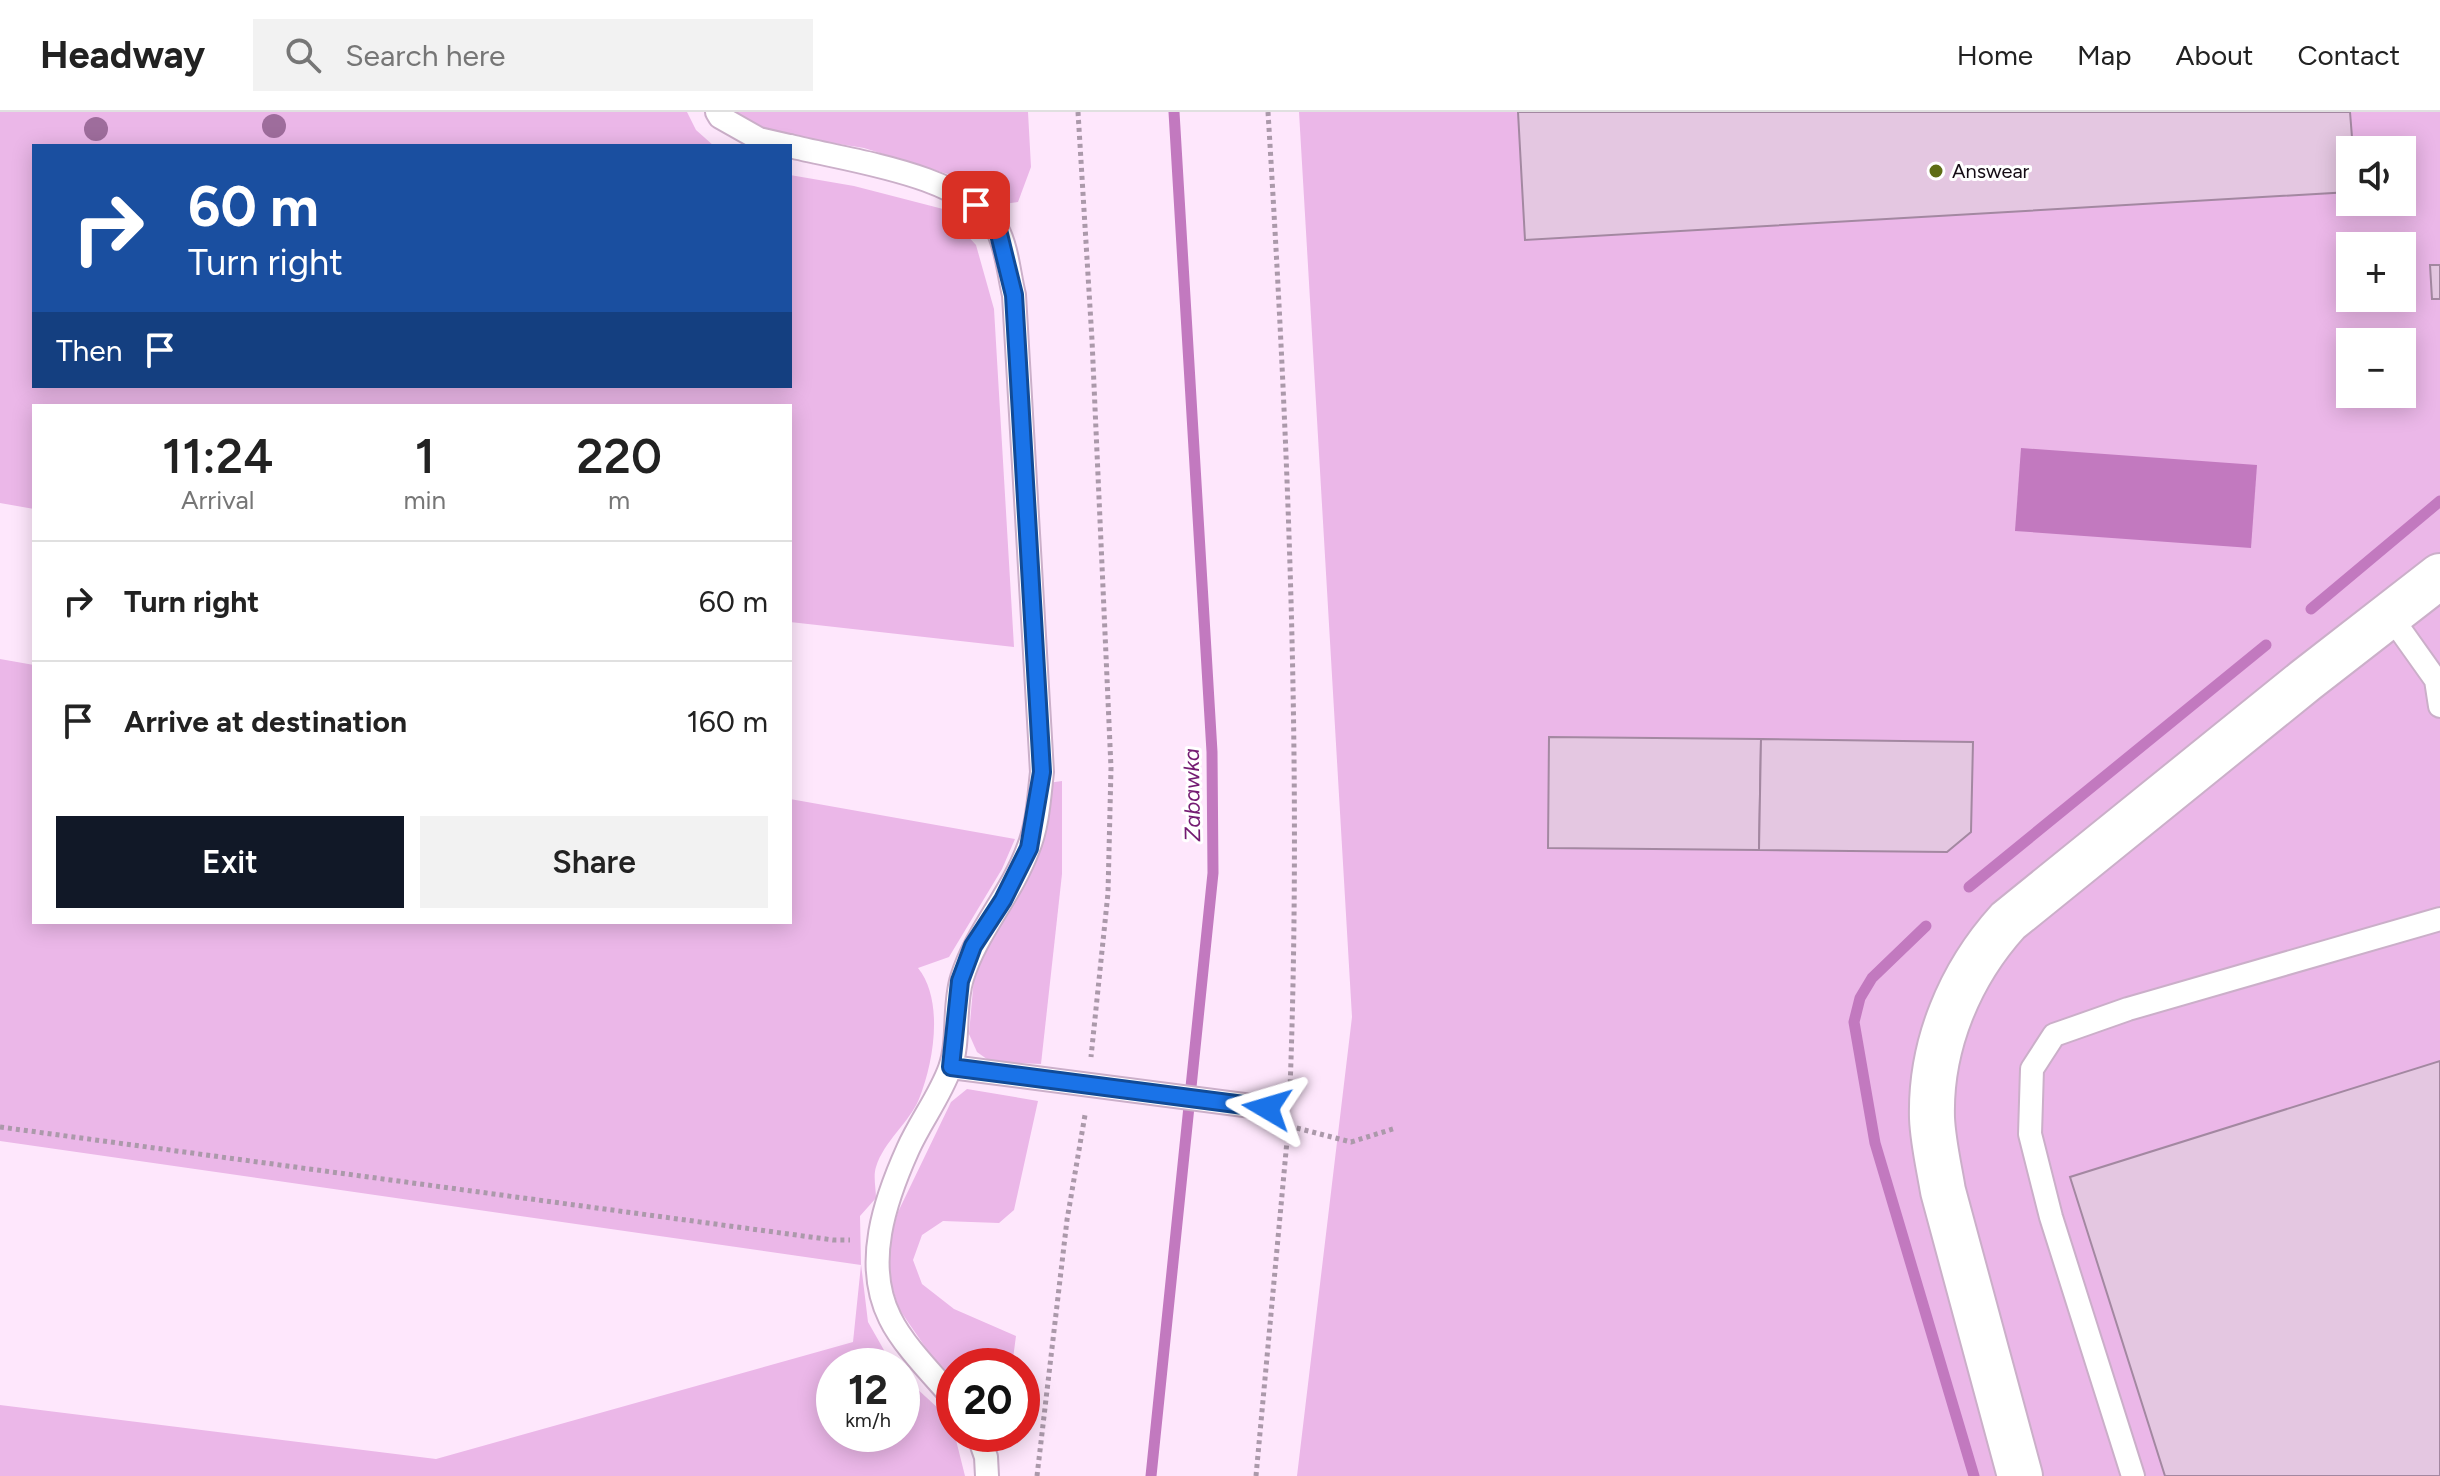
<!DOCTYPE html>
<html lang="en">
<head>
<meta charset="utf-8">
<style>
  body { margin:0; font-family:Figtree,sans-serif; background:#f2f2f2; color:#222; height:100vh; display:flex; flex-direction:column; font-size:30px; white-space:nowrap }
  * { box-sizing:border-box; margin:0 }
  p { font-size:26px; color:#767676 }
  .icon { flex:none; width:44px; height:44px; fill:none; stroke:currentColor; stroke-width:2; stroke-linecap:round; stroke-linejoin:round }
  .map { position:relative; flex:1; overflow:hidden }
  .details { position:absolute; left:32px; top:292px; width:760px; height:520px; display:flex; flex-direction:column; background:#fff; border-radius:0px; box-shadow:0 4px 20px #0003 }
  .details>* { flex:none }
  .top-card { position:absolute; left:32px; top:32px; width:760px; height:244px; border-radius:0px; box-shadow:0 4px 20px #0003; background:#1a4fa0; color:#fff; overflow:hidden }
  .buttons { position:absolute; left:2336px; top:24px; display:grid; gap:16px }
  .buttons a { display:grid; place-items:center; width:80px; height:80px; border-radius:0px; background:#fff; box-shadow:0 4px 20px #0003; font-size:40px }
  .speed { position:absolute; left:816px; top:1236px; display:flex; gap:16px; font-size:40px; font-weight:700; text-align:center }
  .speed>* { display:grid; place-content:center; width:104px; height:104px; border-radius:50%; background:#fff; box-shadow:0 4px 20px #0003; line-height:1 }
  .speed small { font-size:20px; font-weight:400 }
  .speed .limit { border:12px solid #d22; background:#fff; color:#111 }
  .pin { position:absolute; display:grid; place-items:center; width:68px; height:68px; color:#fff; margin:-34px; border-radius:16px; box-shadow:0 4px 12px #0006 }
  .me { position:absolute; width:88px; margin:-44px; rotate:277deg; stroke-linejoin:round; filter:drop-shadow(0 0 6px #0008) }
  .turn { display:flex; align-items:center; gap:28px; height:168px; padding:0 24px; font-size:36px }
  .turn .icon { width:104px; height:104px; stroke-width:2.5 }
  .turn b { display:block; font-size:56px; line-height:68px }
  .then { display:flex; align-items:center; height:76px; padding:0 24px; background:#0003; gap:16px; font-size:30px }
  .eta { display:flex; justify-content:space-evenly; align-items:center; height:136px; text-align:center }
  .eta b { font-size:48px; font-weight:600; line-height:56px }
  .primary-button { display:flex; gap:16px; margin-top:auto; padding:16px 24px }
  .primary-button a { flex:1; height:92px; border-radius:0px; background:#111827; color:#fff; font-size:32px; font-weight:600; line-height:92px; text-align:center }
  .primary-button a+a { background:#f2f2f2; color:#222 }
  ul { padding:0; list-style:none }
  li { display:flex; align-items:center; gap:24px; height:120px; padding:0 24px; border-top:2px solid #e0e0e0 }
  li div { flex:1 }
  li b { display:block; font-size:30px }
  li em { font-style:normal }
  header { display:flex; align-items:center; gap:48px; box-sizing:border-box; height:112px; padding:0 40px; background:#fff; border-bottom:2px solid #e0e0e0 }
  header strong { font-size:38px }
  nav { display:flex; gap:44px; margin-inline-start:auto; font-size:28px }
  .search { width:560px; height:72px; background:#f2f2f2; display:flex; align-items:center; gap:20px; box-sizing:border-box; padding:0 28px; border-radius:0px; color:#767676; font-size:30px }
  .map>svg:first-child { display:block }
  .green { fill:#ebb7e8; fill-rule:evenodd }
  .water { fill:#c279bf }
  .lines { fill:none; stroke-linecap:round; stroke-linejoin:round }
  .stream { stroke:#c279bf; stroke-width:11 }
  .building { fill:#e4c7e1; stroke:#a388a1; stroke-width:2 }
  .service-casing { stroke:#cbafc9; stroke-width:26 }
  .minor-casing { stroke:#cbafc9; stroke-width:48 }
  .path { stroke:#ab99aa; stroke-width:5; stroke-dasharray:4 4; stroke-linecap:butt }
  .service { stroke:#fff; stroke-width:22 }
  .minor { stroke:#fff; stroke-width:44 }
  .tree { fill:#9e6d9c }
  .route-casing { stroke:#114b97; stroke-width:20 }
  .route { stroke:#1a73e8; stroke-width:14 }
  .poi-dot { fill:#5e6c15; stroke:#fff; stroke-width:3 }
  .labels { text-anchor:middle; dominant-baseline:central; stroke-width:6; stroke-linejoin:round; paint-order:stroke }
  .poi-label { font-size:20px; fill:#150c15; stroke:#fff; text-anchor:start }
  .water-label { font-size:22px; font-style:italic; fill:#741b72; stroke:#fff }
</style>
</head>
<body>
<header>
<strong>Headway</strong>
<div class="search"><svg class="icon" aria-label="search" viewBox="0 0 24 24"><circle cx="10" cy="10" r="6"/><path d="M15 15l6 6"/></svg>Search here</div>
<nav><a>Home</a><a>Map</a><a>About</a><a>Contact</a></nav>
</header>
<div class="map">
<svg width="2440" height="1364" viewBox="0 0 2440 1364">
  <rect width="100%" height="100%" fill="#fee7fc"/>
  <g class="green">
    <path d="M0,0H687L696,18L714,34H34V274H790V63L854,74L943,97L976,133L994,197L1014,535L790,510V294H34V397L0,391Z"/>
    <path d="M733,0H1028L1031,55L1018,90L997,93L967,68L864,36L769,21Z"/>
    <path d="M1299,0H2440V1364H1297L1352,905ZM2350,38H2402V90H2350ZM2350,134H2402V186H2350ZM2350,230H2402V282H2350Z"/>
    <path d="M0,547L34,553V810H790V687L1015,727L1002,757L949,845L918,856C944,888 934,950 919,987C909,1011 884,1029 876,1055C873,1064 876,1077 876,1086L860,1104L861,1152L868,1210L893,1254H834V1322H902V1263L951,1308L965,1364H0V1293L436,1347L853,1230L861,1153L0,1029Z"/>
    <path d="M1062,669V762L1041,952L991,950L977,940L969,922L975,854L1048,671Z"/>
    <path d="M967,977L1038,989L1014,1098L999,1111L943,1109L922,1123L913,1148L922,1172L954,1197L1016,1224L1012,1254H954V1267L930,1242L899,1197L884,1147L898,1100L951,990Z"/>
  </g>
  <path class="water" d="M2021,336L2257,353L2251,436L2015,419Z"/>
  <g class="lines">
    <g class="stream">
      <path d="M2311,497L2440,389"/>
      <path d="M1969,775L2266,533"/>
      <path d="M1926,814L1872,866L1860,886L1854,910L1875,1031L1974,1364"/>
      <path d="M1151,1364L1213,761L1212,640L1174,0"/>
    </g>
  </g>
  <g class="building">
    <path d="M1518,0H2350L2353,38H2350V80L1525,128Z"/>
    <path d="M2430,153H2440V187H2432Z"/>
    <path d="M1549,625L1761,627L1759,738L1548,736Z"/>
    <path d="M1761,627L1973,630L1971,720L1947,740L1759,738Z"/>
    <path d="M2440,949V1364H2165L2070,1065Z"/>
  </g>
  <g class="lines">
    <g class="service-casing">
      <g id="service">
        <path d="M717,0L720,5L759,27L789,34"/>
        <path d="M790,34C849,49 965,62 997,117C1007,135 1009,163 1014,183L1042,660C1039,685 1038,713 1028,737C1011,783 976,820 962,866C953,895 960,928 950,956C940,984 920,1010 908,1037C885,1088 863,1152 890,1206C903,1233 934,1264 954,1287"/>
        <path d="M2389,502L2436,568L2440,594"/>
        <path d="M951,955L1267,996"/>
        <path d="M978,1322L986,1345L987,1364"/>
        <path d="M2133,1364L2051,1105L2030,1022L2032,957L2054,923L2128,897L2440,807"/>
      </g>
    </g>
    <g class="minor-casing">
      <path id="minor" d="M2020,1364L1943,1079C1939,1055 1933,1030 1932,1006C1930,933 1960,862 2008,809L2306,568L2440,464"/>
    </g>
    <g class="path">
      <path d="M1078,0L1092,228L1111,656L1108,781L1091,945"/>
      <path d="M1268,0C1288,325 1302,651 1290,977"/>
      <path d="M1289,1014L1351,1030L1396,1016"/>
      <path d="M0,1015L833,1128H850"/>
      <path d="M1037,1364L1067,1108L1085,1003"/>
      <path d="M1256,1364L1288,1018"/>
    </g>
    <use href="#service" class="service"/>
    <use href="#minor" class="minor"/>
  </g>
  <g class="tree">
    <circle cx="274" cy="14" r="12"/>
    <circle cx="96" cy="17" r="12"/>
  </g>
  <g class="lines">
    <g class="route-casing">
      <path id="route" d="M976,93L998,118L1014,183L1042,660L1029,736L1003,788L973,834L960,869L951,955L1267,996"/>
    </g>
    <use href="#route" class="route"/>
  </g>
  <circle class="poi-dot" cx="1936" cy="59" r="8"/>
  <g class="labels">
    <g class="poi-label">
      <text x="1952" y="59">Answear</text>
    </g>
    <g class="water-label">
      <text transform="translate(1192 683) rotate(-91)">Zabawka</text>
    </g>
  </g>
</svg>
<div class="buttons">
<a><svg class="icon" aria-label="sound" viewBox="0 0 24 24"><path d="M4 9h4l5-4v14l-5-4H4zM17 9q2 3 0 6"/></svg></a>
<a>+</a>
<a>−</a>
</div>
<div class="speed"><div>12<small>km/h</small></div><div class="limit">20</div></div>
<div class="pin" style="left:976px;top:93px;background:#d93025"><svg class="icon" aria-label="arrive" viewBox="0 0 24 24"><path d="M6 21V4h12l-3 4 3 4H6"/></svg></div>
<svg class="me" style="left:1267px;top:996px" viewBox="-20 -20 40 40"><path d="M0-17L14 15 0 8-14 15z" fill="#1a73e8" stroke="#fff" stroke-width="4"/></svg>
<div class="top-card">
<div class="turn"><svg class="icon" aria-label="right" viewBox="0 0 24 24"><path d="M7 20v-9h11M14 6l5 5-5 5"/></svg><div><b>60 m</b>Turn right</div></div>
<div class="then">Then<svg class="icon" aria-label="arrive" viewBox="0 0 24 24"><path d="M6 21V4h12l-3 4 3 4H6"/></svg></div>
</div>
<section class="details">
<div class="eta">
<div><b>11:24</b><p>Arrival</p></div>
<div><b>1</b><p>min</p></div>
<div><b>220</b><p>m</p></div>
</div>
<ul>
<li><svg class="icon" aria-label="right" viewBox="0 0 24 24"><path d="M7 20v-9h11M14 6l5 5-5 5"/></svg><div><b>Turn right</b></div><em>60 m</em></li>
<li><svg class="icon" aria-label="arrive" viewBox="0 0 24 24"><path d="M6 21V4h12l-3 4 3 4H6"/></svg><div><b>Arrive at destination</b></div><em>160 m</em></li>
</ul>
<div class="primary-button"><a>Exit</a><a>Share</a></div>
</section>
</div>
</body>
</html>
